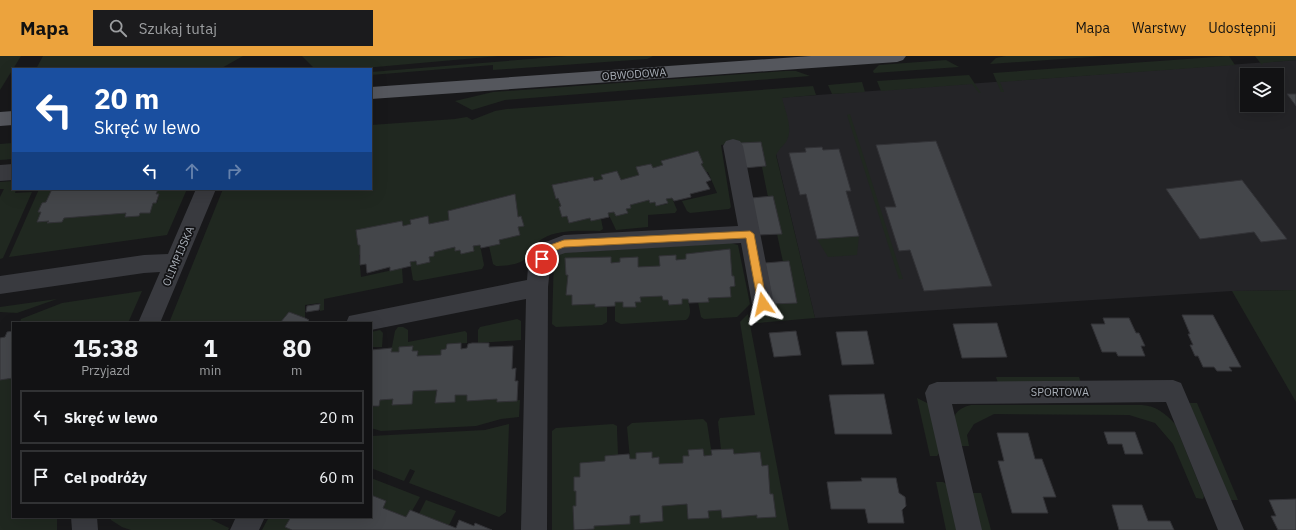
<!DOCTYPE html>
<html lang="pl">
<head>
<meta charset="utf-8">
<style>
  body { margin:0; font-family:"IBM Plex Sans",sans-serif; background:#1b1b1d; color:#f1f3f6; height:100vh; display:flex; flex-direction:column; font-size:15px; white-space:nowrap }
  * { box-sizing:border-box; margin:0 }
  p { font-size:13px; color:#9c9ea0 }
  .icon { flex:none; width:22px; height:22px; fill:none; stroke:currentColor; stroke-width:2; stroke-linecap:round; stroke-linejoin:round }
  .map { position:relative; flex:1; overflow:hidden }
  .sheet { position:absolute; left:12px; top:266px; width:360px; height:196px; display:flex; flex-direction:column; background:#121214; border-radius:0px; box-shadow:0 4px 16px #0002,0 0 0 1px #313234 }
  .sheet>* { flex:none }
  .hud { position:absolute; left:12px; top:12px; width:360px; height:122px; border-radius:0px; box-shadow:0 4px 16px #0002,0 0 0 1px #313234; background:#1a4fa0; color:#fff; overflow:hidden }
  .buttons { position:absolute; left:1240px; top:12px; display:grid; gap:8px }
  .buttons a { display:grid; place-items:center; width:44px; height:44px; border-radius:0px; background:#121214; box-shadow:0 4px 16px #0002,0 0 0 1px #313234; font-size:20px }
  .pin { position:absolute; display:grid; place-items:center; width:34px; height:34px; color:#fff; margin:-17px; border:2px solid #fff; border-radius:50%; box-shadow:0 1px 4px #0007 }
  .me { position:absolute; width:44px; margin:-22px; rotate:349deg; stroke-linejoin:round; filter:drop-shadow(0 0 3px #0008) }
  .turn { display:flex; align-items:center; gap:14px; height:84px; padding:0 16px; font-size:18px }
  .turn .icon { width:52px; height:52px; stroke-width:2.5 }
  .turn b { display:block; font-size:28px; line-height:34px }
  .lanes { display:flex; align-items:center; height:38px; padding:0 16px; background:#0003; justify-content:center; gap:20px; direction:ltr }
  .lanes .off { opacity:.35 }
  .eta { display:flex; justify-content:space-evenly; align-items:center; height:68px; text-align:center }
  .eta b { font-size:24px; font-weight:700; line-height:28px }
  ul { padding:0; list-style:none }
  li { display:flex; align-items:center; gap:12px; height:54px; margin:0 8px 6px; padding:0 8px; border:2px solid #313234; border-radius:0px }
  li div { flex:1 }
  li b { display:block; font-size:15px }
  li em { font-style:normal }
  header { display:flex; align-items:center; gap:24px; box-sizing:border-box; height:56px; padding:0 20px; background:#eca33d; color:#111 }
  header strong { font-size:19px }
  nav { display:flex; gap:22px; margin-inline-start:auto; font-size:14px }
  .search { width:280px; height:36px; background:#1b1b1d; display:flex; align-items:center; gap:10px; box-sizing:border-box; padding:0 14px; border-radius:0px; color:#9c9ea0; font-size:15px }
  .map>svg:first-child { display:block }
  .built { fill:#242427; fill-rule:evenodd }
  .green { fill:#202820 }
  .building { fill:#44464a; stroke:#323236 }
  .lines { fill:none; stroke-linecap:round; stroke-linejoin:round }
  .minor { fill:#393a3f; fill-rule:evenodd }
  .major { fill:#55575d; fill-rule:evenodd }
  .route { fill:#eca33d; stroke:#996a28 }
  .labels { text-anchor:middle; dominant-baseline:central; stroke-width:3.5; stroke-linejoin:round; paint-order:stroke }
  .street-label { font-size:11px; fill:#aab0b9; stroke:#131315 }
</style>
</head>
<body>
<header>
<strong>Mapa</strong>
<div class="search"><svg class="icon" aria-label="search" viewBox="0 0 24 24"><circle cx="10" cy="10" r="6"/><path d="M15 15l6 6"/></svg>Szukaj tutaj</div>
<nav><a>Mapa</a><a>Warstwy</a><a>Udostępnij</a></nav>
</header>
<div class="map">
<svg width="1296" height="474" viewBox="0 0 1296 474">
  <rect width="100%" height="100%" fill="#18181a"/>
  <path class="built" d="M1296,4V234L1232,235L815,262L763,43ZM1247,19H1277V49H1247Z"/>
  <g class="green">
    <path d="M0,0H21L0,34Z"/>
    <path d="M43,0H243L220,13H36Z"/>
    <path d="M302,0H499L353,13L313,11Z"/>
    <path d="M567,0H653L647,3L493,14V9L371,19V16Z"/>
    <path d="M1006,0H1105L990,8L996,2Z"/>
    <path d="M1229,0L1235,9L1000,26L1004,36H1001L993,17Z"/>
    <path d="M1255,0H1296V4L1263,7L1262,9Z"/>
    <path d="M946,4L959,11L874,17L873,15L879,9Z"/>
    <path d="M785,15H796L810,20L505,44L472,54L455,45L493,36Z"/>
    <path d="M969,19L981,37H979L972,28L881,35L877,25Z"/>
    <path d="M862,26L865,36L832,38L828,29Z"/>
    <path d="M813,30L816,39L782,42C785,55 794,73 786,86C782,91 779,93 776,99L815,262L757,267L755,265L753,253L757,249L797,247L783,206L777,178H782L773,141H768L762,111L766,110L761,86L721,89L731,151L729,153L690,157L687,155L682,145L717,137L708,116H705L701,108L703,107L697,95L661,105L663,109L653,112L651,108L636,111L639,119L621,124L617,115L602,119L603,123L569,127L568,125L552,129L556,143L558,142L561,150L559,151L562,160H567L569,167L590,162L591,165L601,163L603,173L600,175C581,175 559,173 542,183C533,188 532,196 526,202C520,209 504,210 496,210L493,208L489,190L500,188L499,184L520,179L518,171L524,170L521,161H518L514,138L448,155L449,164L429,168L428,160L410,164L411,168C393,172 374,170 356,174L358,189H360L361,198L359,199L361,221L402,212L403,227L324,243V254L320,255V247L305,249V262L289,256L280,267H169L223,133H371V69L455,63L467,61L472,64L495,55L507,53Z"/>
    <path d="M850,58L903,223H899L847,59Z"/>
    <path d="M13,87V103L0,104V88Z"/>
    <path d="M13,125V133H16L15,137L32,136L3,202L0,203V141L4,133H0V126Z"/>
    <path d="M39,133H52L46,146L42,147L38,156H41L49,165L48,167L62,166L64,162L126,157L125,161L139,160L140,157H150L153,147H157L159,138H156L158,133H187L167,179L9,201Z"/>
    <path d="M672,142L677,154L675,157L648,159V171L616,174L608,157L614,156L616,160L628,157L626,153L631,152L630,149L649,144L651,147L655,146L657,150L667,148L666,143Z"/>
    <path d="M859,180L857,199L828,201L817,183Z"/>
    <path d="M731,187L738,189L750,248L737,261L704,263L701,261L698,246H709L708,242L731,241L730,231L735,230L734,220H732L729,193L686,198V203L676,204V199L659,200L660,210L638,211L637,201L621,202L620,206L611,207V201L566,202V218L568,219L566,239H572V249L595,248L596,251H607V266L602,269L556,271L552,268L554,200L558,197Z"/>
    <path d="M480,189L484,209L482,213L417,225L413,224L410,206H430L429,201L434,200V196L455,191L460,194L461,198L473,190Z"/>
    <path d="M1296,234V346L1232,235Z"/>
    <path d="M142,235L128,267H20L21,263L62,247Z"/>
    <path d="M662,240L663,244H668L669,249L682,248V243H688C689,250 693,259 686,264L621,268L615,265V246H623V251H635V246L641,245L640,241Z"/>
    <path d="M57,243L17,257L0,256V251Z"/>
    <path d="M748,258L789,474H586L594,473V470L630,468V460L640,459V467L663,465L662,450L687,448L688,463L709,462L708,455L721,454L722,462L757,459L758,462L776,461L773,438H770L768,410H762L760,397L734,398L733,393L721,394L718,366L720,362L755,359L740,266Z"/>
    <path d="M517,263L521,265V284L478,287V274L480,271Z"/>
    <path d="M398,271H403L408,274V286L465,275L467,277V287L447,288L446,293L441,294V299L417,300L418,295H412V290L400,291L399,296H391L395,275Z"/>
    <path d="M380,274L383,277L382,291H371V276Z"/>
    <path d="M996,321H1079L1082,330L998,327Z"/>
    <path d="M13,322V461H57V474H0V324Z"/>
    <path d="M437,334L435,346H455V339H467V345L497,343V346L520,344L519,361L501,363L476,370L381,375L371,372V351L379,350L380,344L393,343L392,349L411,348L413,335Z"/>
    <path d="M917,342L929,348L940,396L937,400H930Z"/>
    <path d="M1190,347H1197L1238,444H1231L1227,441L1188,350Z"/>
    <path d="M971,349H1142C1156,350 1165,357 1175,368L1204,440L1203,443L1196,442L1173,388L1155,367L1129,359L994,358L974,368L967,379L969,390H962L958,388C954,369 947,355 971,349Z"/>
    <path d="M703,363L707,367L712,399L704,400L703,393L688,394L689,400L683,401V407L659,408V401L652,402V396L636,397V403H630L627,371L632,367Z"/>
    <path d="M509,368L506,456L499,461L409,427L415,415L410,413L404,425L371,412V380L485,374Z"/>
    <path d="M613,368L617,370V374L618,399L605,400V405L580,407V421H574V435H576V450L573,451L574,474H552V375L556,372Z"/>
    <path d="M371,422L420,441L412,455L410,454L406,461L383,452L386,445L371,439Z"/>
    <path d="M936,426H943L948,429L958,474H946Z"/>
    <path d="M970,437H981L991,474H979Z"/>
    <path d="M426,444L456,455L449,469L419,458Z"/>
    <path d="M110,461H206L229,472L228,474H131L122,471L111,464Z"/>
    <path d="M269,461H291L285,471L292,474H262Z"/>
  </g>
  <g class="building">
    <path d="M1287,38H1296V50Z"/>
    <path d="M936,85L992,230L924,235L910,194L899,195L885,151H896L876,89Z"/>
    <path d="M761,86L766,110L744,112L739,87Z"/>
    <path d="M822,91L823,94L839,93L851,135H846L859,180L817,183L806,138L800,139L789,97L806,96L805,92Z"/>
    <path d="M698,95L703,107L701,108L711,124L706,126L710,133L690,138L691,141L674,145L672,142L666,143L668,147L656,150L655,146L650,147L649,144L630,149L631,152L626,153L628,157L616,160L614,156L608,157L609,161L591,165L590,162L569,167L567,160L562,161L559,151L561,150L558,142L556,143L552,129L593,121L594,125L603,123L601,119L617,115L621,124L639,119L636,111L651,108L653,112L663,109L661,105Z"/>
    <path d="M1242,124L1287,183L1261,186L1254,176L1200,183L1166,133Z"/>
    <path d="M52,133H158L156,138H159L156,147H153L150,157H140L139,160L125,161L126,157L64,162L62,166L47,167L49,165L37,166L41,156H38L42,147L46,146Z"/>
    <path d="M515,138L518,161L521,160L524,170L518,171L520,179L499,184L500,188L481,192L480,189L473,190L474,195L461,198L460,194L455,195V191L434,196V200L429,201L430,206L417,209L416,205L410,206L411,210L390,215V211L367,217L366,208L360,209V189H358L356,174L402,165L403,170L411,168L410,164L428,160L429,168L449,164L448,155Z"/>
    <path d="M773,140L782,178L758,179L751,142Z"/>
    <path d="M730,193L732,220H734L735,230L730,231L731,241L708,242L709,246L689,247L688,243H682V248L669,249L668,244H663L662,240L640,241L641,246H635L636,251H623V246H615V250L595,251V248L572,249V239H566L568,219H566L565,202L611,201V207L620,206V202L638,201V211L660,210L659,200L676,199V204L686,203V198Z"/>
    <path d="M789,205L797,247L773,248L765,207Z"/>
    <path d="M320,248L319,254L306,256L307,250Z"/>
    <path d="M289,256L305,262L309,264L306,267H280Z"/>
    <path d="M1182,259H1213L1241,311H1229L1232,315H1217L1214,311H1203L1198,300H1195L1190,289H1193L1188,278H1190Z"/>
    <path d="M1103,262H1129L1136,277H1139L1145,290H1141L1145,300H1118L1116,296H1102L1091,268H1105Z"/>
    <path d="M997,267L1007,301L962,302L953,268Z"/>
    <path d="M13,275V322L0,324V282L5,281L7,276Z"/>
    <path d="M796,275L801,299L774,301L769,277Z"/>
    <path d="M867,275L874,308L842,309L836,276Z"/>
    <path d="M461,287V293L467,292L468,288L472,287H489V291L513,290L512,313L516,312L515,325H518L517,345L497,346V343L467,345V339H455V346L435,347L437,334L413,335L412,348L392,349L393,343L380,344L379,350H371V294L392,292L391,296H399V291L413,290L412,295H418L417,300L441,299V294L446,293L447,288Z"/>
    <path d="M884,338L892,378H835L829,339Z"/>
    <path d="M1104,376H1135L1143,398H1125L1122,388H1108Z"/>
    <path d="M997,377H1028L1035,403H1042L1056,441H1043L1048,457H1012L998,405H1004Z"/>
    <path d="M703,393L704,400L712,399L711,394L733,393L734,398L760,396L762,410L768,409L770,438H773L776,461L757,462V459L722,462L721,454L708,455L709,462L688,463L687,448L662,450L663,465L640,467V459L630,460V468L594,470V473L574,474L573,450H576V435H574V421H580V407L605,405V400L629,398L630,403H636V397L652,396V402L659,401V408L683,407V400H689L688,394Z"/>
    <path d="M861,422H896L899,437L905,441L906,450L902,454L904,467H868L865,453H831L827,426L862,425Z"/>
    <path d="M371,439L386,445L383,452L406,461L410,454L456,472L459,464L474,470L475,467L492,474H292L285,471L291,461H371Z"/>
    <path d="M1296,443V474H1278L1271,460H1276L1269,444Z"/>
    <path d="M1112,449H1142L1148,465H1170L1174,474H1119Z"/>
  </g>
  <g class="lines">
    <g class="minor">
      <path d="M733,83L740,85L743,90L774,248L771,255L763,258L755,255L752,248L741,187L565,197L554,201L550,212L548,231L547,474H521L526,243L371,274V267H346L349,260L527,224L528,212L538,189L564,179L738,170L723,90L726,85Z"/>
      <path d="M13,108V124L0,125V109Z"/>
      <path d="M196,133H216L160,267H138L160,216L144,217L0,238V220L144,199L168,198Z"/>
      <path d="M1173,324L1181,327L1244,474H1218L1166,346L952,348L982,474H956L925,337L929,329L937,326Z"/>
      <path d="M71,461H97L98,474H72Z"/>
      <path d="M236,461H265L259,474H230Z"/>
    </g>
    <g class="major">
      <path d="M811,0H906L903,4L897,6L371,43V31Z"/>
      <path d="M13,55V69L0,70V56Z"/>
    </g>
  </g>
  <path class="route" d="M750,175L754,178L767,248L763,252L758,248L746,182L564,191L549,197L545,206H539L537,203L542,192L564,184Z"/>
  <g class="labels">
    <g class="street-label">
      <text transform="translate(634 18) rotate(-4)">OBWODOWA</text>
      <text transform="translate(178 200) rotate(-67)">OLIMPIJSKA</text>
      <text x="1060" y="336">SPORTOWA</text>
    </g>
  </g>
</svg>
<div class="buttons">
<a><svg class="icon" aria-label="layers" viewBox="0 0 24 24"><path d="M12 4l9 5-9 5-9-5zM3 14l9 5 9-5"/></svg></a>
</div>
<div class="pin" style="left:542px;top:203px;background:#d93025"><svg class="icon" aria-label="arrive" viewBox="0 0 24 24"><path d="M6 21V4h12l-3 4 3 4H6"/></svg></div>
<svg class="me" style="left:763px;top:248px" viewBox="-20 -20 40 40"><path d="M0-17L14 15 0 8-14 15z" fill="#eca33d" stroke="#fff" stroke-width="4"/></svg>
<div class="hud">
<div class="turn"><svg class="icon" aria-label="left" viewBox="0 0 24 24"><path d="M17 20v-9H6M10 6l-5 5 5 5"/></svg><div><b>20 m</b>Skręć w lewo</div></div>
<div class="lanes"><svg class="icon" aria-label="left" viewBox="0 0 24 24"><path d="M17 20v-9H6M10 6l-5 5 5 5"/></svg><svg class="icon off" aria-label="ahead" viewBox="0 0 24 24"><path d="M12 20V5M6 11l6-6 6 6"/></svg><svg class="icon off" aria-label="right" viewBox="0 0 24 24"><path d="M7 20v-9h11M14 6l5 5-5 5"/></svg></div>
</div>
<section class="sheet">
<div class="eta">
<div><b>15:38</b><p>Przyjazd</p></div>
<div><b>1</b><p>min</p></div>
<div><b>80</b><p>m</p></div>
</div>
<ul>
<li><svg class="icon" aria-label="left" viewBox="0 0 24 24"><path d="M17 20v-9H6M10 6l-5 5 5 5"/></svg><div><b>Skręć w lewo</b></div><em>20 m</em></li>
<li><svg class="icon" aria-label="arrive" viewBox="0 0 24 24"><path d="M6 21V4h12l-3 4 3 4H6"/></svg><div><b>Cel podróży</b></div><em>60 m</em></li>
</ul>
</section>
</div>
</body>
</html>
